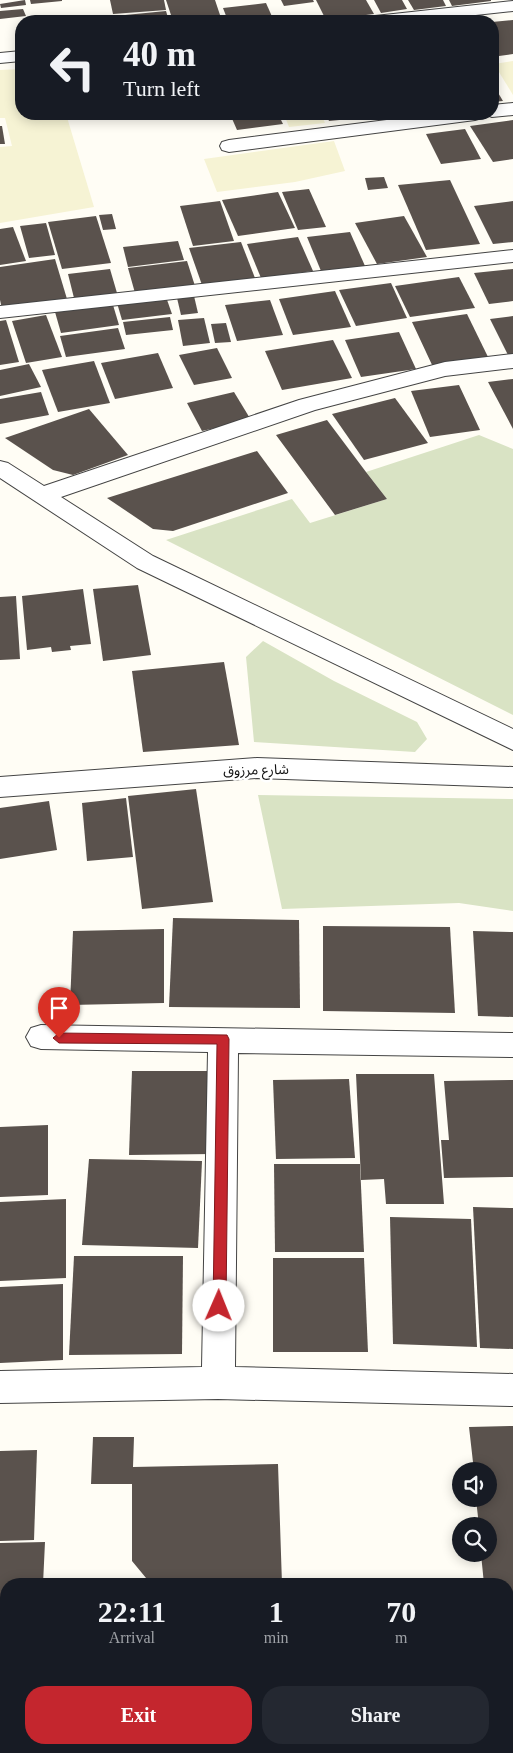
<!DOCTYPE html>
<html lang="en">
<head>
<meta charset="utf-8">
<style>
  body { margin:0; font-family:"Times New Roman","Noto Sans Arabic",serif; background:#242831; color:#f1f3f6; height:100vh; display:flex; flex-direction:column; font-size:19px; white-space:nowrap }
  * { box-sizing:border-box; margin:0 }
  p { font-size:16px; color:#9ea1a6 }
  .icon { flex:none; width:28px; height:28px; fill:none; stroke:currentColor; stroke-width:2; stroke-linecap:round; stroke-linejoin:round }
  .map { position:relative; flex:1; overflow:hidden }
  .details { position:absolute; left:0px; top:1578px; width:514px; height:176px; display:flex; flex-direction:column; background:#171b24; border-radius:20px 20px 0 0; box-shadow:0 2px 12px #0003 }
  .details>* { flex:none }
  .banner { position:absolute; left:15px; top:15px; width:484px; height:105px; border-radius:20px; box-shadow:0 2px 12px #0003; background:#171b24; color:#f1f3f6; overflow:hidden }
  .fabs { position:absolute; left:452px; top:1462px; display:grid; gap:10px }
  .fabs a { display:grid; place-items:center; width:45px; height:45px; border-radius:50%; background:#171b24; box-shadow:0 2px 12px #0003; font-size:25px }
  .pin { position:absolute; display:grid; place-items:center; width:42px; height:42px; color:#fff; margin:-51px -21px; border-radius:50% 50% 50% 0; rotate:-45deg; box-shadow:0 0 5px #0007 }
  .pin .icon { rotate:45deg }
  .me { position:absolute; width:55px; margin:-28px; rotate:1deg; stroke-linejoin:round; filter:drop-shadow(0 0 4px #0008) }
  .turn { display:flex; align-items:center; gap:18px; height:105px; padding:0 25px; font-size:22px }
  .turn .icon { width:65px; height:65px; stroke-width:2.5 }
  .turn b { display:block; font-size:35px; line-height:42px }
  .eta { display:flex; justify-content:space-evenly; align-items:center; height:85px; text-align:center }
  .eta b { font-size:30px; font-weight:600; line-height:35px }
  .primary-button { display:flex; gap:10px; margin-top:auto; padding:10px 25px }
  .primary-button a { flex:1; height:58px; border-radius:20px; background:#c4262e; color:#fff; font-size:20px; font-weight:600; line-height:58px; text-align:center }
  .primary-button a+a { background:#242831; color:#f1f3f6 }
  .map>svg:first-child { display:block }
  .farmland { fill:#f6f3d4 }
  .cemetery { fill:#d9e3c4 }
  .building { fill:#5a524d }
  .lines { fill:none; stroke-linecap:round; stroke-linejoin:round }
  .minor-casing { stroke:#444; stroke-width:2 }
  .minor { fill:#fff; fill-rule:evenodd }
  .route { fill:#c4262e; stroke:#7f191e }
  .labels { text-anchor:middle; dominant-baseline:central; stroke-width:5; stroke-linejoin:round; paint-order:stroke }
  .street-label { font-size:14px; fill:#111; stroke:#fff }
</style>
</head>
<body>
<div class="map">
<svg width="513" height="1753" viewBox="0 0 513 1753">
  <rect width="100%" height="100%" fill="#fffdf5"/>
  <g class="farmland">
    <path d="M513,61V95L494,64Z"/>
    <path d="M21,69V114H66L94,207L0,223V147L12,146L5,118H0V70Z"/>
    <path d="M284,114H321L325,123L289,127Z"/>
    <path d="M334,141L345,171L295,182L217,192L204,159Z"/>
  </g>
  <g class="cemetery">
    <path d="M479,435L513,449V715L166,540L292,499L310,523L387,499L366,472Z"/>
    <path d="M263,641L334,681L417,722L427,739L415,752L254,742L246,657Z"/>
    <path d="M258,795L513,799V911L459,903L282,909Z"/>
  </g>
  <g class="building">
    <path d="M25,0L26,5L1,8L0,4Z"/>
    <path d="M30,0H62V1L31,4Z"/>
    <path d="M110,0H164L166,10L113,14Z"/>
    <path d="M166,0H215L222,21H173Z"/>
    <path d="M281,0H313L314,2L284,6Z"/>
    <path d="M316,0H366L374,14L326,20Z"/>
    <path d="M374,0H402L407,9L381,13Z"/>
    <path d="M408,0H443L446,6L414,10Z"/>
    <path d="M449,0H491V1L452,6Z"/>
    <path d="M266,3L274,21H228L223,8Z"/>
    <path d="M23,9L26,16L0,19V11Z"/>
    <path d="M166,11L169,21H117L115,16Z"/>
    <path d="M513,20V54L499,56L492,46V22Z"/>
    <path d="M492,86H494L503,101L492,102Z"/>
    <path d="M230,114H278L283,124L237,130Z"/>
    <path d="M326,114H348L350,119L329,121Z"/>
    <path d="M513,120V159L493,162L470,126Z"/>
    <path d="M0,126H2L5,144H0Z"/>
    <path d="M465,129L481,159L441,164L426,134Z"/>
    <path d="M384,177L388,188L368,190L365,178Z"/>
    <path d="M450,180L480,244L426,250L398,185Z"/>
    <path d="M309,189L326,227L298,230L282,192Z"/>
    <path d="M278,192L295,228L238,236L222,200Z"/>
    <path d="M220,201L234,241L193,246L180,206Z"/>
    <path d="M513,201V242L493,244L474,206Z"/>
    <path d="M112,214L116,229L103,230L99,215Z"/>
    <path d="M96,216L111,263L62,269L48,222Z"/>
    <path d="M404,216L427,257L377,264L355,223Z"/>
    <path d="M46,223L55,255L29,258L20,226Z"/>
    <path d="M13,227L26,261L0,265V229Z"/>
    <path d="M350,232L365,266L321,271L307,237Z"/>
    <path d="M298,237L313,271L261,278L247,244Z"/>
    <path d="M178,241L184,260L128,267L123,247Z"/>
    <path d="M241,242L255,278L202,285L189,248Z"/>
    <path d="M55,259L67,299L2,309L0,300V267Z"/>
    <path d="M187,261L195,286L135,293L128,268Z"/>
    <path d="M110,269L117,293L74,298L68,274Z"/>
    <path d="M513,269V301L489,304L474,273Z"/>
    <path d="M459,277L475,308L410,317L395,286Z"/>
    <path d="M391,283L407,318L356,326L339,290Z"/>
    <path d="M335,291L351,327L293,335L279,299Z"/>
    <path d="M194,296L198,313L181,315L177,298Z"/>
    <path d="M166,297L172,314L122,320L117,303Z"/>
    <path d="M270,300L283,335L237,341L225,305Z"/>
    <path d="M113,305L119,325L61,333L55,312Z"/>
    <path d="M467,314L489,359L433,367L412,322Z"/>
    <path d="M46,315L62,357L26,363L12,321Z"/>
    <path d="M513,316V354L508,355L490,319Z"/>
    <path d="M170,317L173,330L126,335L123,322Z"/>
    <path d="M204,318L210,343L183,346L178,320Z"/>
    <path d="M6,320L19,362L0,365V321Z"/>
    <path d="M226,323L231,342L215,343L211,324Z"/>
    <path d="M118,328L125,349L66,357L60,336Z"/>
    <path d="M399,332L416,369L361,377L345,340Z"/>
    <path d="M333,340L352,378L282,390L265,351Z"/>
    <path d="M217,348L232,378L194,385L179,355Z"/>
    <path d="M158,353L173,388L115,399L101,363Z"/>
    <path d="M94,361L110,403L58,412L42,370Z"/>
    <path d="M29,364L41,387L0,396V370Z"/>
    <path d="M513,379V429L488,382Z"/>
    <path d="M459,385L480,430L430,437L411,391Z"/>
    <path d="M41,392L49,415L0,424V399Z"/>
    <path d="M234,392L251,420L202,431L187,403Z"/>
    <path d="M395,398L428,443L364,460L332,414Z"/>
    <path d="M89,409L128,455L73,475L53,470L5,438Z"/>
    <path d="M327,420L366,472L387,499L335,515L276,435Z"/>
    <path d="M257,451L288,493L173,531L153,529L107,498Z"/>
    <path d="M138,585L151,655L103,661L93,589Z"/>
    <path d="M83,589L91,644L70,646L71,650L52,652L51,647L27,650L22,596Z"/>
    <path d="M16,596L20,659L0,660V597Z"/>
    <path d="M224,662L239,745L143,752L132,671Z"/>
    <path d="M196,789L213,902L142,909L128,796Z"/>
    <path d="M126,798L133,857L87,861L82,803Z"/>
    <path d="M49,801L57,850L0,859V808Z"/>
    <path d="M173,918L299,920L300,1008L169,1007Z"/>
    <path d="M323,926L450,927L455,1013L323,1011Z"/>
    <path d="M164,929V1003L70,1005L73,931Z"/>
    <path d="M473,931L513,932V1017L478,1016Z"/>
    <path d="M132,1071H213V1154L129,1155Z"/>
    <path d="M356,1074H434L444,1204H386L384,1179L361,1180Z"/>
    <path d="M349,1079L355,1158L276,1159L273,1080Z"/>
    <path d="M513,1080V1177L444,1178L441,1140H449L444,1081Z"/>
    <path d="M48,1125V1195L0,1197V1127Z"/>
    <path d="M89,1159L202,1161L198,1248L82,1245Z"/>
    <path d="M274,1164H360L364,1252H275Z"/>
    <path d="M66,1199V1278L0,1281V1202Z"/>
    <path d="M473,1207L513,1208V1349L480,1348Z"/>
    <path d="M390,1217L471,1219L477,1347L393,1344Z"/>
    <path d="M74,1256H183L182,1354L69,1355Z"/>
    <path d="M273,1258H364L368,1352H273Z"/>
    <path d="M63,1284V1360L0,1363V1287Z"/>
    <path d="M513,1426V1597H508V1584H484L481,1554H489V1526H479L476,1499H489V1471H474L469,1427Z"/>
    <path d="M93,1437H134L133,1467L278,1464L282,1584H151L132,1561V1484H91Z"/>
    <path d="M37,1450L34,1540L0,1541V1451Z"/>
    <path d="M45,1542L43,1584H6V1653H0V1543Z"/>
    <path d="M508,1599H513V1752H509L508,1732Z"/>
    <path d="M0,1654H6V1748H37V1753H0Z"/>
  </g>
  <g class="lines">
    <g class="minor-casing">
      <g id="minor">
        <path d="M513,1V11L421,21H366L369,17L375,16Z"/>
        <path d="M21,51V61L0,63V53Z"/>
        <path d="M513,103V115L492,117L485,114H492V105Z"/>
        <path d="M434,114H484L482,118L475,120L229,152L222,150L220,146L222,142L229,140Z"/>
        <path d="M513,250V262L0,318V306Z"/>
        <path d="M513,354V368L445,376L315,410L61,497L153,556L513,729V750L137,568L0,478V461L8,463L44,486L299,400L445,362Z"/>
        <path d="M257,758L513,767V787L257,778L0,797V777Z"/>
        <path d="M41,1025L513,1033V1057L238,1053L235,1367L513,1374V1406L218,1399L0,1403V1371L202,1367L208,1052L41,1049L31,1046L26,1037L31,1028Z"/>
      </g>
    </g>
    <use href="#minor" class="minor"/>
  </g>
  <path class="route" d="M59,1033L227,1035L229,1039L226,1306L224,1311L219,1313L214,1311L213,1306L217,1044L59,1043L53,1038Z"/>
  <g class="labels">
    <g class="street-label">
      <text transform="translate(256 770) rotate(-1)">شارع مرزوق</text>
    </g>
  </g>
</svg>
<div class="fabs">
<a><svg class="icon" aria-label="sound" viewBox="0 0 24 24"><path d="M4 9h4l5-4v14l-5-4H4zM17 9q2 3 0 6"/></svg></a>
<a><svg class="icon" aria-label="search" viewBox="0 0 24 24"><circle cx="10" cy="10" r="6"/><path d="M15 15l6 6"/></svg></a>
</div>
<div class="pin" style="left:59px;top:1038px;background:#d93025"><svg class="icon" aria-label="arrive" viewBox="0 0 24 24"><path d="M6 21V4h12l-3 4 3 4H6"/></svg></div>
<svg class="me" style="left:219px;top:1306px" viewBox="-20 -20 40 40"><circle r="19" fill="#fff"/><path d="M0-13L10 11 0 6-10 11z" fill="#c4262e"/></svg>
<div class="banner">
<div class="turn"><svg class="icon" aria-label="left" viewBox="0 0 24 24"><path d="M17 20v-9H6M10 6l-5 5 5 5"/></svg><div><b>40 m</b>Turn left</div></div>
</div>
<section class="details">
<div class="eta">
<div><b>22:11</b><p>Arrival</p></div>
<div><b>1</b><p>min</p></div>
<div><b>70</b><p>m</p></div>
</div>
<div class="primary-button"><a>Exit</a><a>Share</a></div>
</section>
</div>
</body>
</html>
